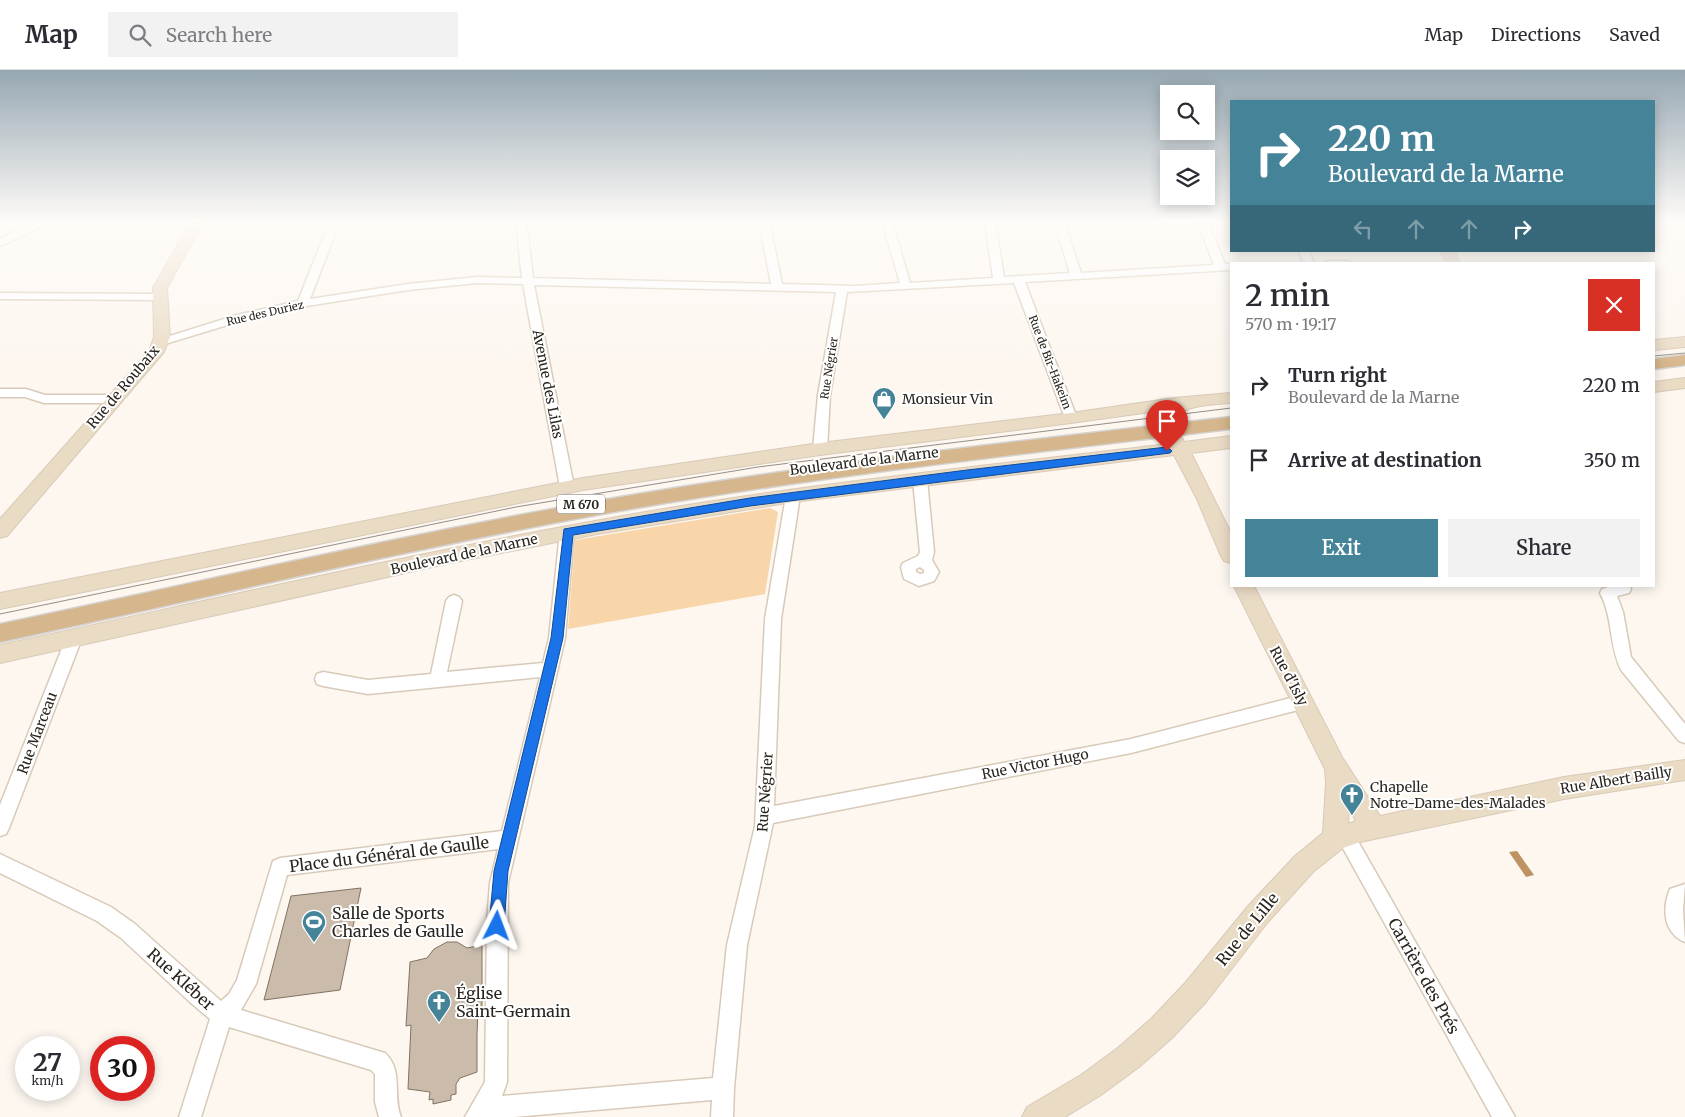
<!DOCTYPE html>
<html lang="en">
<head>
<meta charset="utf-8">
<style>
  body { margin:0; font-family:Merriweather,serif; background:#f2f2f3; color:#2b2b33; height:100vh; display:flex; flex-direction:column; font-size:19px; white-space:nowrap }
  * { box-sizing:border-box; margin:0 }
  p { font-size:16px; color:#7c7c81 }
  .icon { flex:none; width:28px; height:28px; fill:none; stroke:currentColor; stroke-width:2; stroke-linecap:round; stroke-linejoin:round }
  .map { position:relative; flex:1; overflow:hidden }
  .panel { position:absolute; left:1230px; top:192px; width:425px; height:325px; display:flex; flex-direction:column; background:#fff; border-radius:0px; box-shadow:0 2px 12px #0003 }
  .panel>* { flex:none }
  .top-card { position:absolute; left:1230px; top:30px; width:425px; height:152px; border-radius:0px; box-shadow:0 2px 12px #0003; background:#448398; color:#fff; overflow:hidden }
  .buttons { position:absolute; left:1160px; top:15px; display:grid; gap:10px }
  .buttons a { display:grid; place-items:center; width:55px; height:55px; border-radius:0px; background:#fff; box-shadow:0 2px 12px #0003; font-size:25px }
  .speed { position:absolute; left:15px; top:966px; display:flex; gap:10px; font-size:25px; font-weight:700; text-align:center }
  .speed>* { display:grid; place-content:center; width:65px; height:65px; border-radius:50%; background:#fff; box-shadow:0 2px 12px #0003; line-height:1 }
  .speed small { font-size:12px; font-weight:400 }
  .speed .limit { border:8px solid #d22; background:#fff; color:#111 }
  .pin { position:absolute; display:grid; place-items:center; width:42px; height:42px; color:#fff; margin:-51px -21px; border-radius:50% 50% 50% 0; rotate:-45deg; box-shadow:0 0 5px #0007 }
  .pin .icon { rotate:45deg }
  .me { position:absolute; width:55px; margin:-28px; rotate:3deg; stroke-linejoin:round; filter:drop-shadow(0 0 4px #0008) }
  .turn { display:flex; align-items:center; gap:18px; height:105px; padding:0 15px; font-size:22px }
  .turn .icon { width:65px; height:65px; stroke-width:2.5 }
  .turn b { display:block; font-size:35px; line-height:42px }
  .lanes { display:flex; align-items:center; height:48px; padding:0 15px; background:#0003; justify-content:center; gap:25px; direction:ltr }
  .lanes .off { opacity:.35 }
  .round { display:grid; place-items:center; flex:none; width:52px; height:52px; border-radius:0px; background:#f2f2f3 }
  .summary { display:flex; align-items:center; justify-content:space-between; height:85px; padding:0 15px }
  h1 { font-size:30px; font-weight:600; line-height:38px }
  .primary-button { display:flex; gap:10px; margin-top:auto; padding:10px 15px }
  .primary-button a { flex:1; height:58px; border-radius:0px; background:#448398; color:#fff; font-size:20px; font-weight:600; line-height:58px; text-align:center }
  .primary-button a+a { background:#f2f2f3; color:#2b2b33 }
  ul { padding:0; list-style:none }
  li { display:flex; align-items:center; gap:15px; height:75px; padding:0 15px }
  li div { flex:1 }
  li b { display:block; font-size:19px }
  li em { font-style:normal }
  header { display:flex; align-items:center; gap:30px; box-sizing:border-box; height:70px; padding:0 25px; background:#fff; border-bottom:1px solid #e1e1e2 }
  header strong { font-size:24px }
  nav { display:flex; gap:28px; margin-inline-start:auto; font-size:18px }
  .search { width:350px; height:45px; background:#f2f2f3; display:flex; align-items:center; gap:12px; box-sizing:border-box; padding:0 18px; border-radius:0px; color:#7c7c81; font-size:19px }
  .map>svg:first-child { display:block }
  .green { fill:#f9d5aa }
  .water { fill:#bc9361 }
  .building { fill:#cabbaa; stroke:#807363 }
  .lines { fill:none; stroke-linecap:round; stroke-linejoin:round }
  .street-casing { stroke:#d8cab8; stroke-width:3 }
  .secondary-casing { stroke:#d8cab8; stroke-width:2 }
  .primary-casing { stroke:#d4d3d2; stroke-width:3 }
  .street { fill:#fff; fill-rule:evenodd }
  .secondary { fill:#eadbc5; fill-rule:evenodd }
  .primary { fill:#d6b68c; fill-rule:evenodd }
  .tram { stroke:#938e87; stroke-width:1 }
  .route { fill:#1a73e8; stroke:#114b97 }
  .labels { text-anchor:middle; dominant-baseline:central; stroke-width:4; stroke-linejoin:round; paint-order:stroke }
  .far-street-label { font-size:11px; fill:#2a251e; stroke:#fff }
  .shield { fill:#fff; stroke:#6a6662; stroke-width:1 }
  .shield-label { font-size:12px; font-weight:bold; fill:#2a251e }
  .street-label { font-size:14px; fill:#2a251e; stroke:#fff }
  .poi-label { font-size:14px; fill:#2a251e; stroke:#fff; text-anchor:start }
  .near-street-label { font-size:16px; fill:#2a251e; stroke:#fff }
  .near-poi-label { font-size:16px; fill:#2a251e; stroke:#fff; text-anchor:start }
</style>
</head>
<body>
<header>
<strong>Map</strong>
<div class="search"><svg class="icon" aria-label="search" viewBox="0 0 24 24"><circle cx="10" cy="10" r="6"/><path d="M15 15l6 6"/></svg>Search here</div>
<nav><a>Map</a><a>Directions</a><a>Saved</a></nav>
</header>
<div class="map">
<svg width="1685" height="1047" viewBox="0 0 1685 1047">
  <rect width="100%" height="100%" fill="#fdf7f0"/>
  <path class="green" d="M770,438L778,442L765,524L568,559L575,470Z"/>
  <path class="water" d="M1517,781L1534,805L1526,807L1509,782Z"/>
  <g class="building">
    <path d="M361,818L340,920L264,930L291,826Z"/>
    <path d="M447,872H457L467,878L482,875V937L478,938L477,965V1002L460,1008L456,1014V1024L451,1025V1030L433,1034V1029L429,1030L430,1022L408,1019L411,955L406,956L410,892L427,888L434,879Z"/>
  </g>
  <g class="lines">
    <g class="street-casing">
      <g id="street">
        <path d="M33,151H44L35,160L0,176V169L27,156Z"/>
        <path d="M330,151H340L310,229L408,214L477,207L522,208L516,151H526L533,208L771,214L759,151H769L782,214L855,216L900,213L882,151H892L910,213L993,208L985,151H995L1004,207L1070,203L1054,151H1064L1081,203L1214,195L1197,151H1207L1225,194H1231V200L1025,212L1077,348L1071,352L1065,348L1014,213L847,222L830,325L827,379L820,383L813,379L818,325L836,222L534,215L574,417L572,420H562L560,417L523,214L477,213L408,220L294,238L244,250L165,274H157L155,272L157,270L237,245L298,231Z"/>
        <path d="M1673,151H1685V158Z"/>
        <path d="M1299,181H1309L1314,194H1304Z"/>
        <path d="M1328,191H1348L1353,194H1323Z"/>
        <path d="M0,223L159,224L164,227L159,230L0,229Z"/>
        <path d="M0,319H26L45,325H114L120,329L114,333H44L25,327H0Z"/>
        <path d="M920,405L925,407L927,410L934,482L932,490L939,502L934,511L919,516L904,509L901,497L903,493L918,486L920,482L913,410L915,407ZM920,497L924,500V503L920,504L916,502V499Z"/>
        <path d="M793,421L798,423L800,426L781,549L774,736L1131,669L1302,625L1308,627L1310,632L1308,637L1302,639L1131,683L773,753L747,875L734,1018L733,1047H711L712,1030L514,1047H465L485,1012L487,851L490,813L498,779L287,805L256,914L241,940L385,983C404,1001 392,1025 401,1047H379L375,1032V1004L371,1000L229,957L201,1047H179L210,949L191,933L121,868L97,851L0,803V784L111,837L135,854L221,931L229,924L237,910L273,791L280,788L502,761L540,607L368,624L323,616L317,614L315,609L317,604L323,602L368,610L431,604L446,531L449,527L454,525L459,527L462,531L447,602L543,593L549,568L560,462L562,458L567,457L572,458L574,462L565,568L508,813L507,1012L502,1026L713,1008L727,875L755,756L765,549L786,426L788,423Z"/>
        <path d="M1611,516H1630L1631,519L1629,523L1617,526L1623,542L1631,587L1685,654V673L1679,671L1621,600C1609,575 1613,547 1600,523L1602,519Z"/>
        <path d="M74,562L80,564L82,568L9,758L6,764L0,766V735L66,568L68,564Z"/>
        <path d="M1345,756L1351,759L1515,1047H1492L1339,771L1336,765L1339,759Z"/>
        <path d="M1685,814L1683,841L1685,872C1663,863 1662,838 1670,819Z"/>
      </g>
    </g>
    <g class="secondary-casing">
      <g id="secondary">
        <path d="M191,151H204L167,218L170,267L164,282L7,466L0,468V449L149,281L154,267L153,218Z"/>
        <path d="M1441,181H1455L1460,194H1446Z"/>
        <path d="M1685,267V277L1654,280V270Z"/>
        <path d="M1685,308V318L1654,322V312Z"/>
        <path d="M1231,323V333C1219,334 1179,335 1177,349C1175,357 1181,365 1184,372L1231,366V378L1191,383L1231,463V493L1224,491L1221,486L1197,429L1174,385L793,432L597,464L446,494L0,593V575C198,533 396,487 595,451C784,416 977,397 1168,374C1161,362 1156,352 1165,340L1071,353L820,385L583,420L0,539V523L583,408L820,373L1071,343L1174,328Z"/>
        <path d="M1234,516H1254L1342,687L1380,746L1564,707L1685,690V710L1564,729L1360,772L1343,778L1313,802L1267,853L1206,932L1172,968L1139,997L1101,1025L1065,1047H1022L1027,1037L1081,1005L1119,977L1152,948L1186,912L1249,835L1295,786L1323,763L1326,713L1325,699ZM1349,738L1356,751L1348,754Z"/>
      </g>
    </g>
    <g class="primary-casing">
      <g id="primary">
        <path d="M1685,285V295L1654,299V289Z"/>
        <path d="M1231,347V359C1021,384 810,407 602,444C400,481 201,529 0,572V554C201,512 401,465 603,430C811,394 1021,371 1231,347Z"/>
      </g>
    </g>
    <use href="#street" class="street"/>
    <use href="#secondary" class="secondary"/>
    <use href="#primary" class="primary"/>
    <g class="tram">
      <path d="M1654,286L1685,283"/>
      <path d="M0,544L516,437L758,397L1231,338"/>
    </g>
  </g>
  <linearGradient id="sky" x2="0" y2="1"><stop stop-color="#96a7b2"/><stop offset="0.51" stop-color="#fefbf8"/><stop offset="1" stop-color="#fefbf8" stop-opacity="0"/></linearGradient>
  <rect width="1685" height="297" fill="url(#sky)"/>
  <path class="route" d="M1167,377L1172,381L1170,383L750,436L573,465L563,568L508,801L504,856L502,861L497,863L491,861L489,856L494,801L551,568L564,459L750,428L967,400Z"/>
  <defs>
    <g id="shop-pin" transform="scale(1.25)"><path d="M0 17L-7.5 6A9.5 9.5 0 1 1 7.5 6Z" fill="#448398" stroke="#fff"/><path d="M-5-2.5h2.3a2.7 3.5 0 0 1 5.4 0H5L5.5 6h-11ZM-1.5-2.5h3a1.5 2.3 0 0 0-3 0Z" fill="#fff"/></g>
    <g id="church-pin" transform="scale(1.25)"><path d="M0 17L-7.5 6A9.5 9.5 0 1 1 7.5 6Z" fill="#448398" stroke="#fff"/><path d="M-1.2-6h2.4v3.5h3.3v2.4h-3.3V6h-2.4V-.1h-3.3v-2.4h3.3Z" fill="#fff"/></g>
    <g id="stadium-pin" transform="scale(1.25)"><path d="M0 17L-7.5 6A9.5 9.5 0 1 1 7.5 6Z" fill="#448398" stroke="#fff"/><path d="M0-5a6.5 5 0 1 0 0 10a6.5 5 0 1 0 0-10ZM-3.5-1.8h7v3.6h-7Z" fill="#fff"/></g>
  </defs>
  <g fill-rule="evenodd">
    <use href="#shop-pin" x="884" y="329"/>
    <use href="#church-pin" x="1352" y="725"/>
    <use href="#stadium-pin" x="314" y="852"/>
    <use href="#church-pin" x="439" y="932"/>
  </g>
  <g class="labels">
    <g class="far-street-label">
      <text transform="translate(265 243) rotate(-13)">Rue des Duriez</text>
      <text transform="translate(1050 292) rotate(69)">Rue de Bir-Hakeim</text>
      <text transform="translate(829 298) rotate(-81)">Rue Négrier</text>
    </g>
    <rect class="shield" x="557" y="424.5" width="48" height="19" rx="4"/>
    <g class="shield-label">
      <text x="581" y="434">M 670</text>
    </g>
    <g class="street-label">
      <text transform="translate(548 314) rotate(79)">Avenue des Lilas</text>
      <text transform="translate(123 317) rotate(-50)">Rue de Roubaix</text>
      <text transform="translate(864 391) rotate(-7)">Boulevard de la Marne</text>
      <text transform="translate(464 484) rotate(-12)">Boulevard de la Marne</text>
      <text transform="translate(1289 606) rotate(62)">Rue d'Isly</text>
      <text transform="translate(37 663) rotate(-69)">Rue Marceau</text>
      <text transform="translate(1035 694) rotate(-11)">Rue Victor Hugo</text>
      <text transform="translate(1616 710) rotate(-9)">Rue Albert Bailly</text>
      <text transform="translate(765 722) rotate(-86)">Rue Négrier</text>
    </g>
    <g class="poi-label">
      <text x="902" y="329">Monsieur Vin</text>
      <text x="1370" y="717">Chapelle<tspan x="1370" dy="16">Notre-Dame-des-Malades</tspan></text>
    </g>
    <g class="near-street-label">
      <text transform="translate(389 784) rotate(-7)">Place du Général de Gaulle</text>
      <text transform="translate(1247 859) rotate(-51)">Rue de Lille</text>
      <text transform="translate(1424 906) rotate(61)">Carrière des Prés</text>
      <text transform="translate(181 909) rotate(42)">Rue Kléber</text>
    </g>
    <g class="near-poi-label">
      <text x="332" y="843">Salle de Sports<tspan x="332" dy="18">Charles de Gaulle</tspan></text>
      <text x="456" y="923">Église<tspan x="456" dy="18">Saint-Germain</tspan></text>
    </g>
  </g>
</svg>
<div class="buttons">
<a><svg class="icon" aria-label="search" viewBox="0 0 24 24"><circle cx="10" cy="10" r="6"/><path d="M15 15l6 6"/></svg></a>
<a><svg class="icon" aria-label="layers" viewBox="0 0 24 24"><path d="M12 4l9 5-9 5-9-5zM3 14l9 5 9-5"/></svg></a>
</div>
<div class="speed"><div>27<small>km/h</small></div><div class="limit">30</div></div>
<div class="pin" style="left:1167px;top:381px;background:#d93025"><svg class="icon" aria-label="arrive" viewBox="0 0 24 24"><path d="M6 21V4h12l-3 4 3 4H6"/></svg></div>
<svg class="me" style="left:497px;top:856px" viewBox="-20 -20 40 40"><path d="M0-17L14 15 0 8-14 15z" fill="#1a73e8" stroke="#fff" stroke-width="4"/></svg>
<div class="top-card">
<div class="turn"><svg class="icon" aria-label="right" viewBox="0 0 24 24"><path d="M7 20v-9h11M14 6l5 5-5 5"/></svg><div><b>220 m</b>Boulevard de la Marne</div></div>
<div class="lanes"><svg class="icon off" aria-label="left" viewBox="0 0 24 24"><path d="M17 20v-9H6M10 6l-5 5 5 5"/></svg><svg class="icon off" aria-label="ahead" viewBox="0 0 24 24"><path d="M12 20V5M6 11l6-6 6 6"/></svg><svg class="icon off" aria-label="ahead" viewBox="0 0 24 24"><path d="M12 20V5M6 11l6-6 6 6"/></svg><svg class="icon" aria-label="right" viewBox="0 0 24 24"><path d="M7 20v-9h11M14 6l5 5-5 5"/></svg></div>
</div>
<section class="panel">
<div class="summary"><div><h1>2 min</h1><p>570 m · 19:17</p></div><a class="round" style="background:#d93025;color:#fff"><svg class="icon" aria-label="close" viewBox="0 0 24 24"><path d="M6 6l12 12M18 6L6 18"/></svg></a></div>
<ul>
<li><svg class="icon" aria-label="right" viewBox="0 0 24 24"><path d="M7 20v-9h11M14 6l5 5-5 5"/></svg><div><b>Turn right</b><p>Boulevard de la Marne</p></div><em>220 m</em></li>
<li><svg class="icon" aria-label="arrive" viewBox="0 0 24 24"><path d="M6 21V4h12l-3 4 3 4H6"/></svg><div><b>Arrive at destination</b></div><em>350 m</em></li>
</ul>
<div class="primary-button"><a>Exit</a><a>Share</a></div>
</section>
</div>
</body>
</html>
